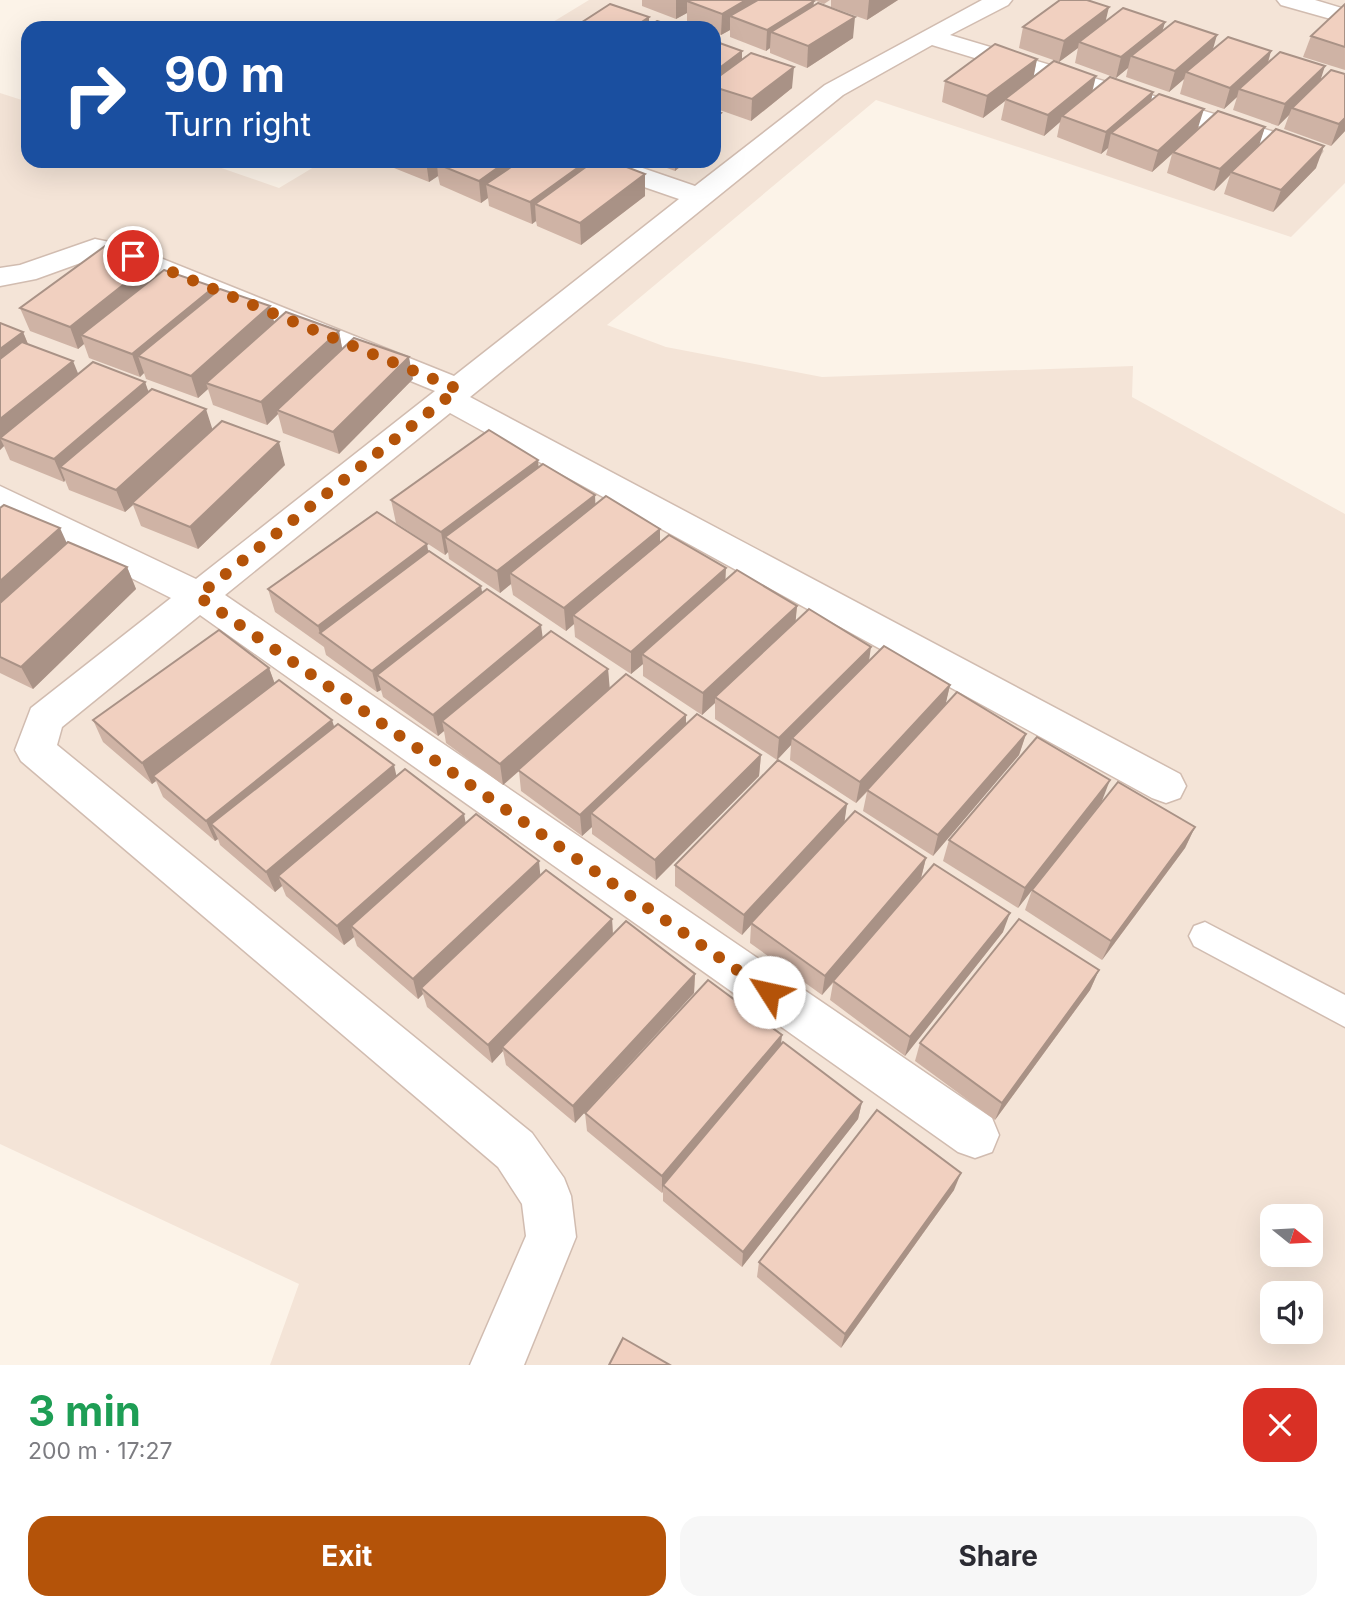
<!DOCTYPE html>
<html lang="en">
<head>
<meta charset="utf-8">
<style>
  body { margin:0; font-family:Inter,sans-serif; background:#f7f7f7; color:#2b2b33; height:100vh; display:flex; flex-direction:column; font-size:26px; white-space:nowrap }
  * { box-sizing:border-box; margin:0 }
  p { font-size:23px; color:#7c7c81 }
  .icon { flex:none; width:38px; height:38px; fill:none; stroke:currentColor; stroke-width:2; stroke-linecap:round; stroke-linejoin:round }
  .map { position:relative; height:1365px; overflow:hidden }
  .sheet { display:flex; flex-direction:column; background:#fff; flex:1 }
  .sheet>* { flex:none }
  .top-card { position:absolute; left:21px; top:21px; width:700px; height:147px; border-radius:21px; box-shadow:0 7px 28px #0002; background:#1a4fa0; color:#fff; overflow:hidden }
  .needle { width:46px; rotate:108deg }
  .controls { position:absolute; left:1260px; top:1204px; display:grid; gap:14px }
  .controls a { display:grid; place-items:center; width:63px; height:63px; border-radius:14px; background:#fff; box-shadow:0 7px 28px #0002; font-size:35px }
  .pin { position:absolute; display:grid; place-items:center; width:60px; height:60px; color:#fff; margin:-30px; border:4px solid #fff; border-radius:50%; box-shadow:0 2px 7px #0007 }
  .me { position:absolute; width:77px; margin:-38px; rotate:305deg; stroke-linejoin:round; filter:drop-shadow(0 0 5px #0008) }
  .turn { display:flex; align-items:center; gap:24px; height:147px; padding:0 28px; font-size:32px }
  .turn .icon { width:91px; height:91px; stroke-width:2.5 }
  .turn b { display:block; font-size:49px; line-height:60px }
  .round { display:grid; place-items:center; flex:none; width:74px; height:74px; border-radius:21px; background:#f7f7f7 }
  .headline { display:flex; align-items:center; justify-content:space-between; height:119px; padding:0 28px }
  h1 { font-size:42px; font-weight:700; line-height:52px; color:#1e9e55 }
  .cta { display:flex; gap:14px; margin-top:auto; padding:14px 28px }
  .cta a { flex:1; height:80px; border-radius:21px; background:#b45309; color:#fff; font-size:28px; font-weight:700; line-height:80px; text-align:center }
  .cta a+a { background:#f7f7f7; color:#2b2b33 }
  .map>svg:first-child { display:block }
  .residential { fill:#f4e4d7; fill-rule:evenodd }
  .lines { fill:none; stroke-linecap:round; stroke-linejoin:round }
  .service-casing { stroke:#d1bcb0; stroke-width:3 }
  .minor-casing { stroke:#d1bcb0; stroke-width:3 }
  .service { fill:#fff; fill-rule:evenodd }
  .minor { fill:#fff; fill-rule:evenodd }
  .wall { fill:#cfb3a5 }
  .shaded-wall { fill:#a99286 }
  .building { fill:#f1d0c0; stroke:#a99286; stroke-width:2 }
  .route { stroke:#b45309; stroke-width:12; stroke-dasharray:0 21.6 }
</style>
</head>
<body>
<div class="map">
<svg width="1345" height="1365" viewBox="0 0 1345 1365">
  <rect width="100%" height="100%" fill="#fcf3e8"/>
  <path class="residential" d="M589,0H1345V183L1291,237L876,100L607,325L666,347L822,377L1133,366L1132,397L1345,514V1365H270L299,1284L0,1144V93L28,102V161H201L279,188L324,161H714V28H543ZM1272,1216H1311V1255H1272ZM1272,1293H1311V1332H1272Z"/>
  <g class="lines">
    <g class="service-casing">
      <path id="service" d="M1205,922L1345,995V1027L1194,946L1189,936L1194,926Z"/>
    </g>
    <g class="minor-casing">
      <g id="minor">
        <path d="M982,0H1012L1008,5L950,35L1318,145L1322,151L1318,157L1309,159L1300,157L932,45L843,95L470,397L1180,774L1186,786L1180,798L1166,803L1152,798L450,413L225,595L992,1118L999,1135L992,1152L975,1158L958,1152L200,615L62,727L57,745L532,1133L564,1178L571,1196L576,1237L524,1365H470L526,1236L522,1204L498,1167L21,761L15,750L31,708L171,598L0,512V486L196,579L435,391L125,263L97,257L36,279L0,286V268L20,265L95,239L133,247L454,376L679,199L586,167L583,161H622L695,186L825,85Z"/>
        <path d="M1277,0H1315L1345,9V23L1281,5Z"/>
      </g>
    </g>
    <use href="#service" class="service"/>
    <use href="#minor" class="minor"/>
  </g>
  <g class="wall">
    <path d="M642,0H811L814,6L853,38L807,68L770,53V48L766,51L730,37V30L721,35L714,32V28H703L687,22V13L676,19L642,6Z"/>
    <path d="M814,0H830L824,4Z"/>
    <path d="M831,0H898L867,20L831,7Z"/>
    <path d="M1345,4V70L1303,57L1311,36Z"/>
    <path d="M1106,22H1165L1162,31L1213,50L1271,51L1268,63L1320,81L1345,131L1331,146L1284,129L1289,115L1278,126L1233,110L1237,97L1224,109L1180,94L1184,79L1169,92L1126,77L1128,68L1116,78L1075,63L1078,48L1059,62L1019,48L1023,27Z"/>
    <path d="M714,41L742,51V59L792,88L751,121L714,108Z"/>
    <path d="M1037,59L1033,77L1093,90L1153,92L1151,100L1198,129L1265,127L1258,146L1316,168L1273,212L1224,194L1230,175L1214,191L1167,173L1172,154L1152,172L1106,155L1108,148L1101,154L1057,137L1060,122L1044,136L1001,120L1005,101L983,118L942,102L945,81Z"/>
    <path d="M388,161H611L645,196L581,245L537,226L536,221L532,224L489,206L488,198L481,203L440,185L438,176L429,182L389,166Z"/>
    <path d="M648,161H687L675,171Z"/>
    <path d="M152,262L157,276L215,292L274,322L339,331L342,349L413,379L339,454L283,433L278,414L267,425L213,405L208,389L198,398L146,379L144,373L140,377L89,358L84,344L78,349L30,331L20,308Z"/>
    <path d="M0,323L23,332L28,344L78,374L145,382L148,392L213,430L285,465L198,549L141,526L133,505L125,512L69,490L65,480L64,482L10,460L4,446L0,450Z"/>
    <path d="M538,460V467L595,505L725,581L797,606L795,622L869,661L950,685L945,705L1026,734L1019,755L933,856L863,811L867,792L856,803L790,760L791,745L777,760L715,719V703L702,715L643,676V664L631,674L575,637L574,624L566,631L513,595L511,584L500,593L449,559L448,552L445,555L396,523L391,500Z"/>
    <path d="M0,508L67,543L127,567L136,589L33,689L0,673Z"/>
    <path d="M428,551L543,638L608,669L609,689L686,724L761,755L759,776L656,880L592,834V827L582,836L521,791L519,771L503,785L446,743L444,731L438,736L383,697L381,690L377,692L326,655L324,647L275,612L268,589Z"/>
    <path d="M269,668L275,684L334,727L397,777L540,875L612,919L613,934L695,974L694,993L575,1123L506,1065L503,1051L492,1063L427,1007L423,994L418,999L357,946L354,937L344,945L286,896L282,886L275,892L220,845L218,839L215,841L163,797L156,781L152,784L103,742L93,720Z"/>
    <path d="M1102,801L1018,908L943,861L949,840Z"/>
    <path d="M847,804L844,822L926,858L921,878L1003,932L905,1056L830,1000L833,983L822,995L750,943L751,925L742,935L675,886V865Z"/>
    <path d="M1195,827L1185,848L1102,960L1025,910L1032,890Z"/>
    <path d="M1099,970L1090,990L995,1120L915,1061L920,1043Z"/>
    <path d="M781,1046L862,1102L858,1119L742,1267L663,1201V1192L662,1193L587,1131L585,1113Z"/>
    <path d="M954,1190L841,1348L757,1277L759,1262Z"/>
  </g>
  <g class="shaded-wall">
    <path d="M676,0H710L687,1V13L676,19Z"/>
    <path d="M746,0H769L730,16V30L721,35L722,14Z"/>
    <path d="M869,0H898L867,20Z"/>
    <path d="M814,1L812,22L771,32L770,48L766,51L767,30Z"/>
    <path d="M1109,7L1104,28L1079,42L1078,48L1059,62L1064,41Z"/>
    <path d="M649,17V28H633Z"/>
    <path d="M855,17L853,38L807,68L808,46Z"/>
    <path d="M1165,22L1159,43L1131,56L1128,68L1116,78L1121,57Z"/>
    <path d="M1217,35L1211,56L1186,72L1184,79L1169,92L1175,71Z"/>
    <path d="M742,51V72L714,87V72Z"/>
    <path d="M1271,51L1265,72L1239,89L1237,97L1224,109L1230,88Z"/>
    <path d="M1037,59L1033,80L1005,99V101L983,118L987,96Z"/>
    <path d="M1325,66L1318,88L1292,108L1289,115L1278,126L1285,104Z"/>
    <path d="M794,67L792,88L751,121L752,99Z"/>
    <path d="M1096,76L1091,97L1062,116L1060,122L1044,136L1048,115Z"/>
    <path d="M1153,92L1148,114L1111,133L1108,148L1101,154L1106,132Z"/>
    <path d="M1204,109L1197,131L1173,152L1172,154L1152,172L1158,151Z"/>
    <path d="M721,113L720,135L714,140V119Z"/>
    <path d="M1345,118V131L1331,146L1339,124Z"/>
    <path d="M1265,127L1258,149L1231,172L1230,175L1214,191L1220,169Z"/>
    <path d="M1324,146L1316,168L1273,212L1281,190Z"/>
    <path d="M426,161H461L437,164L438,176L429,182Z"/>
    <path d="M507,161H540L486,184L488,198L481,203L479,181Z"/>
    <path d="M587,161H596L535,204L536,221L532,224L530,202Z"/>
    <path d="M675,161H687L675,171Z"/>
    <path d="M645,174V196L581,245L580,223Z"/>
    <path d="M152,262L159,284L81,335L84,344L78,349L70,327Z"/>
    <path d="M214,287L220,309L138,356L144,373L140,377L132,354Z"/>
    <path d="M270,306L276,329L206,383L208,389L198,398L191,376Z"/>
    <path d="M339,331L343,353L277,410L278,414L267,425L261,402Z"/>
    <path d="M23,332L32,354L0,379V349Z"/>
    <path d="M409,357L413,379L339,454L333,432Z"/>
    <path d="M73,361L82,383L0,438L4,446L0,450V419Z"/>
    <path d="M145,382L153,404L60,467L65,480L64,482L54,459Z"/>
    <path d="M206,409L213,431L132,503L133,505L125,512L116,490Z"/>
    <path d="M279,442L285,465L198,549L190,527Z"/>
    <path d="M538,460L540,482L445,537L448,552L445,555L441,532Z"/>
    <path d="M595,495L596,517L510,573L511,584L500,593L497,571Z"/>
    <path d="M60,528L70,550L0,614V581Z"/>
    <path d="M660,529V551L573,615L574,624L566,631L564,608Z"/>
    <path d="M427,544L431,567L320,634L318,626Z"/>
    <path d="M127,567L136,589L33,689L21,667Z"/>
    <path d="M726,568L725,590L642,654L643,664L631,674V652Z"/>
    <path d="M481,586L485,608L377,675L381,690L377,692L372,671Z"/>
    <path d="M797,606L795,628L715,697V703L702,715L703,693Z"/>
    <path d="M541,625L544,647L442,721L444,731L438,736L433,715Z"/>
    <path d="M871,647L868,668L792,738L791,745L777,760L779,738Z"/>
    <path d="M269,668L277,690L153,776L156,781L152,784L142,763Z"/>
    <path d="M608,669L610,691L503,785L500,764Z"/>
    <path d="M950,685L945,707L856,803L860,782Z"/>
    <path d="M686,715V736L591,813L592,827L582,836L580,815Z"/>
    <path d="M332,720L339,741L211,824L218,839L215,841L206,821Z"/>
    <path d="M1026,734L1019,755L933,856L938,835Z"/>
    <path d="M761,755L759,776L656,880L655,860Z"/>
    <path d="M394,765L399,787L278,876L282,886L275,892L266,872Z"/>
    <path d="M1110,780L1102,801L1018,908L1025,888Z"/>
    <path d="M847,804L844,825L751,923V925L742,935L744,915Z"/>
    <path d="M464,814L468,835L351,926L354,937L344,945L337,926Z"/>
    <path d="M1195,827L1185,848L1102,960L1111,941Z"/>
    <path d="M926,858L921,878L822,995L825,976Z"/>
    <path d="M539,861L541,882L421,988L423,994L418,999L413,979Z"/>
    <path d="M1010,913L1003,932L905,1056L910,1037Z"/>
    <path d="M612,919L613,939L502,1047L503,1051L492,1063L488,1045Z"/>
    <path d="M1099,970L1090,990L995,1120L1002,1103Z"/>
    <path d="M695,974L694,993L575,1123L573,1106Z"/>
    <path d="M782,1035L780,1054L663,1185L662,1193V1176Z"/>
    <path d="M862,1102L858,1119L742,1267L743,1252Z"/>
    <path d="M961,1173L954,1190L841,1348L845,1334Z"/>
  </g>
  <g class="building">
    <path d="M689,0H746L722,14L687,1Z"/>
    <path d="M758,0H811L814,1L767,30L730,16Z"/>
    <path d="M1060,0H1087L1109,7L1064,41L1023,27Z"/>
    <path d="M818,3L855,17L808,46L771,32Z"/>
    <path d="M610,4L649,17L633,28H573Z"/>
    <path d="M1345,4V47L1311,36Z"/>
    <path d="M1123,8L1165,22L1121,57L1079,42Z"/>
    <path d="M657,21L679,28H646Z"/>
    <path d="M1175,21L1217,35L1175,71L1131,56Z"/>
    <path d="M1228,37L1271,51L1230,88L1186,72Z"/>
    <path d="M714,41L742,51L714,72Z"/>
    <path d="M995,44L1037,59L987,96L945,81Z"/>
    <path d="M1280,52L1325,66L1285,104L1239,89Z"/>
    <path d="M751,53L794,67L752,99L714,87V80Z"/>
    <path d="M1054,61L1096,76L1048,115L1005,99Z"/>
    <path d="M1331,70L1345,74V118L1339,124L1292,108Z"/>
    <path d="M1110,77L1153,92L1106,132L1062,116Z"/>
    <path d="M1159,94L1204,109L1158,151L1111,133Z"/>
    <path d="M714,111L721,113L714,119Z"/>
    <path d="M1218,111L1265,127L1220,169L1173,152Z"/>
    <path d="M1276,129L1324,146L1281,190L1231,172Z"/>
    <path d="M440,161H507L479,181L437,164Z"/>
    <path d="M520,161H587L530,202L486,184Z"/>
    <path d="M594,161H611L645,174L580,223L535,204Z"/>
    <path d="M105,246L152,262L70,327L20,308Z"/>
    <path d="M164,270L214,287L132,354L81,335Z"/>
    <path d="M220,289L270,306L191,376L138,356Z"/>
    <path d="M286,312L339,331L261,402L206,383Z"/>
    <path d="M0,323L23,332L0,349Z"/>
    <path d="M354,338L409,357L333,432L277,410Z"/>
    <path d="M22,342L73,361L0,419V359Z"/>
    <path d="M93,362L145,382L54,459L0,438Z"/>
    <path d="M152,389L206,409L116,490L60,467Z"/>
    <path d="M222,421L279,442L190,527L132,503Z"/>
    <path d="M489,430L538,460L441,532L391,500Z"/>
    <path d="M543,464L595,495L497,571L445,537Z"/>
    <path d="M606,496L660,529L564,608L510,573Z"/>
    <path d="M4,505L60,528L0,581V508Z"/>
    <path d="M377,512L427,544L318,626L268,589Z"/>
    <path d="M669,535L726,568L631,652L573,615Z"/>
    <path d="M68,542L127,567L21,667L0,657V603Z"/>
    <path d="M429,551L481,586L372,671L320,633Z"/>
    <path d="M737,570L797,606L703,693L642,654Z"/>
    <path d="M487,589L541,625L433,715L377,675Z"/>
    <path d="M809,609L871,647L779,738L715,697Z"/>
    <path d="M219,630L269,668L142,763L93,720Z"/>
    <path d="M551,631L608,669L500,764L442,721Z"/>
    <path d="M884,646L950,685L860,782L792,738Z"/>
    <path d="M626,674L686,715L580,815L518,770Z"/>
    <path d="M279,680L332,720L206,821L153,776Z"/>
    <path d="M957,692L1026,734L938,835L867,790Z"/>
    <path d="M697,714L761,755L655,860L591,813Z"/>
    <path d="M338,724L394,765L266,872L211,824Z"/>
    <path d="M1037,737L1110,780L1025,888L949,840Z"/>
    <path d="M778,760L847,804L744,915L675,865Z"/>
    <path d="M405,769L464,814L337,926L278,876Z"/>
    <path d="M1118,782L1195,827L1111,941L1032,890Z"/>
    <path d="M855,811L926,858L825,976L751,923Z"/>
    <path d="M476,814L539,861L413,979L351,926Z"/>
    <path d="M934,864L1010,913L910,1037L833,981Z"/>
    <path d="M546,870L612,919L488,1045L421,988Z"/>
    <path d="M1019,919L1099,970L1002,1103L920,1043Z"/>
    <path d="M626,921L695,974L573,1106L502,1047Z"/>
    <path d="M708,980L782,1035L662,1176L585,1113Z"/>
    <path d="M783,1042L862,1102L743,1252L663,1185Z"/>
    <path d="M877,1110L961,1173L845,1334L759,1262Z"/>
    <path d="M623,1338L670,1365H609Z"/>
  </g>
  <g class="lines">
    <path class="route" d="M133,256L458,389L198,596L769,992"/>
  </g>
</svg>
<div class="controls">
<a><svg class="needle" viewBox="-14 -14 28 28"><path d="M0-13l5 13h-10z" fill="#e53935"/><path d="M0 13l5-13h-10z" fill="#7c7c81"/></svg></a>
<a><svg class="icon" aria-label="sound" viewBox="0 0 24 24"><path d="M4 9h4l5-4v14l-5-4H4zM17 9q2 3 0 6"/></svg></a>
</div>
<div class="pin" style="left:133px;top:256px;background:#d93025"><svg class="icon" aria-label="arrive" viewBox="0 0 24 24"><path d="M6 21V4h12l-3 4 3 4H6"/></svg></div>
<svg class="me" style="left:769px;top:992px" viewBox="-20 -20 40 40"><circle r="19" fill="#fff"/><path d="M0-13L10 11 0 6-10 11z" fill="#b45309"/></svg>
<div class="top-card">
<div class="turn"><svg class="icon" aria-label="right" viewBox="0 0 24 24"><path d="M7 20v-9h11M14 6l5 5-5 5"/></svg><div><b>90 m</b>Turn right</div></div>
</div>
</div>
<section class="sheet">
<div class="headline"><div><h1>3 min</h1><p>200 m · 17:27</p></div><a class="round" style="background:#d93025;color:#fff"><svg class="icon" aria-label="close" viewBox="0 0 24 24"><path d="M6 6l12 12M18 6L6 18"/></svg></a></div>
<div class="cta"><a>Exit</a><a>Share</a></div>
</section>
</body>
</html>
